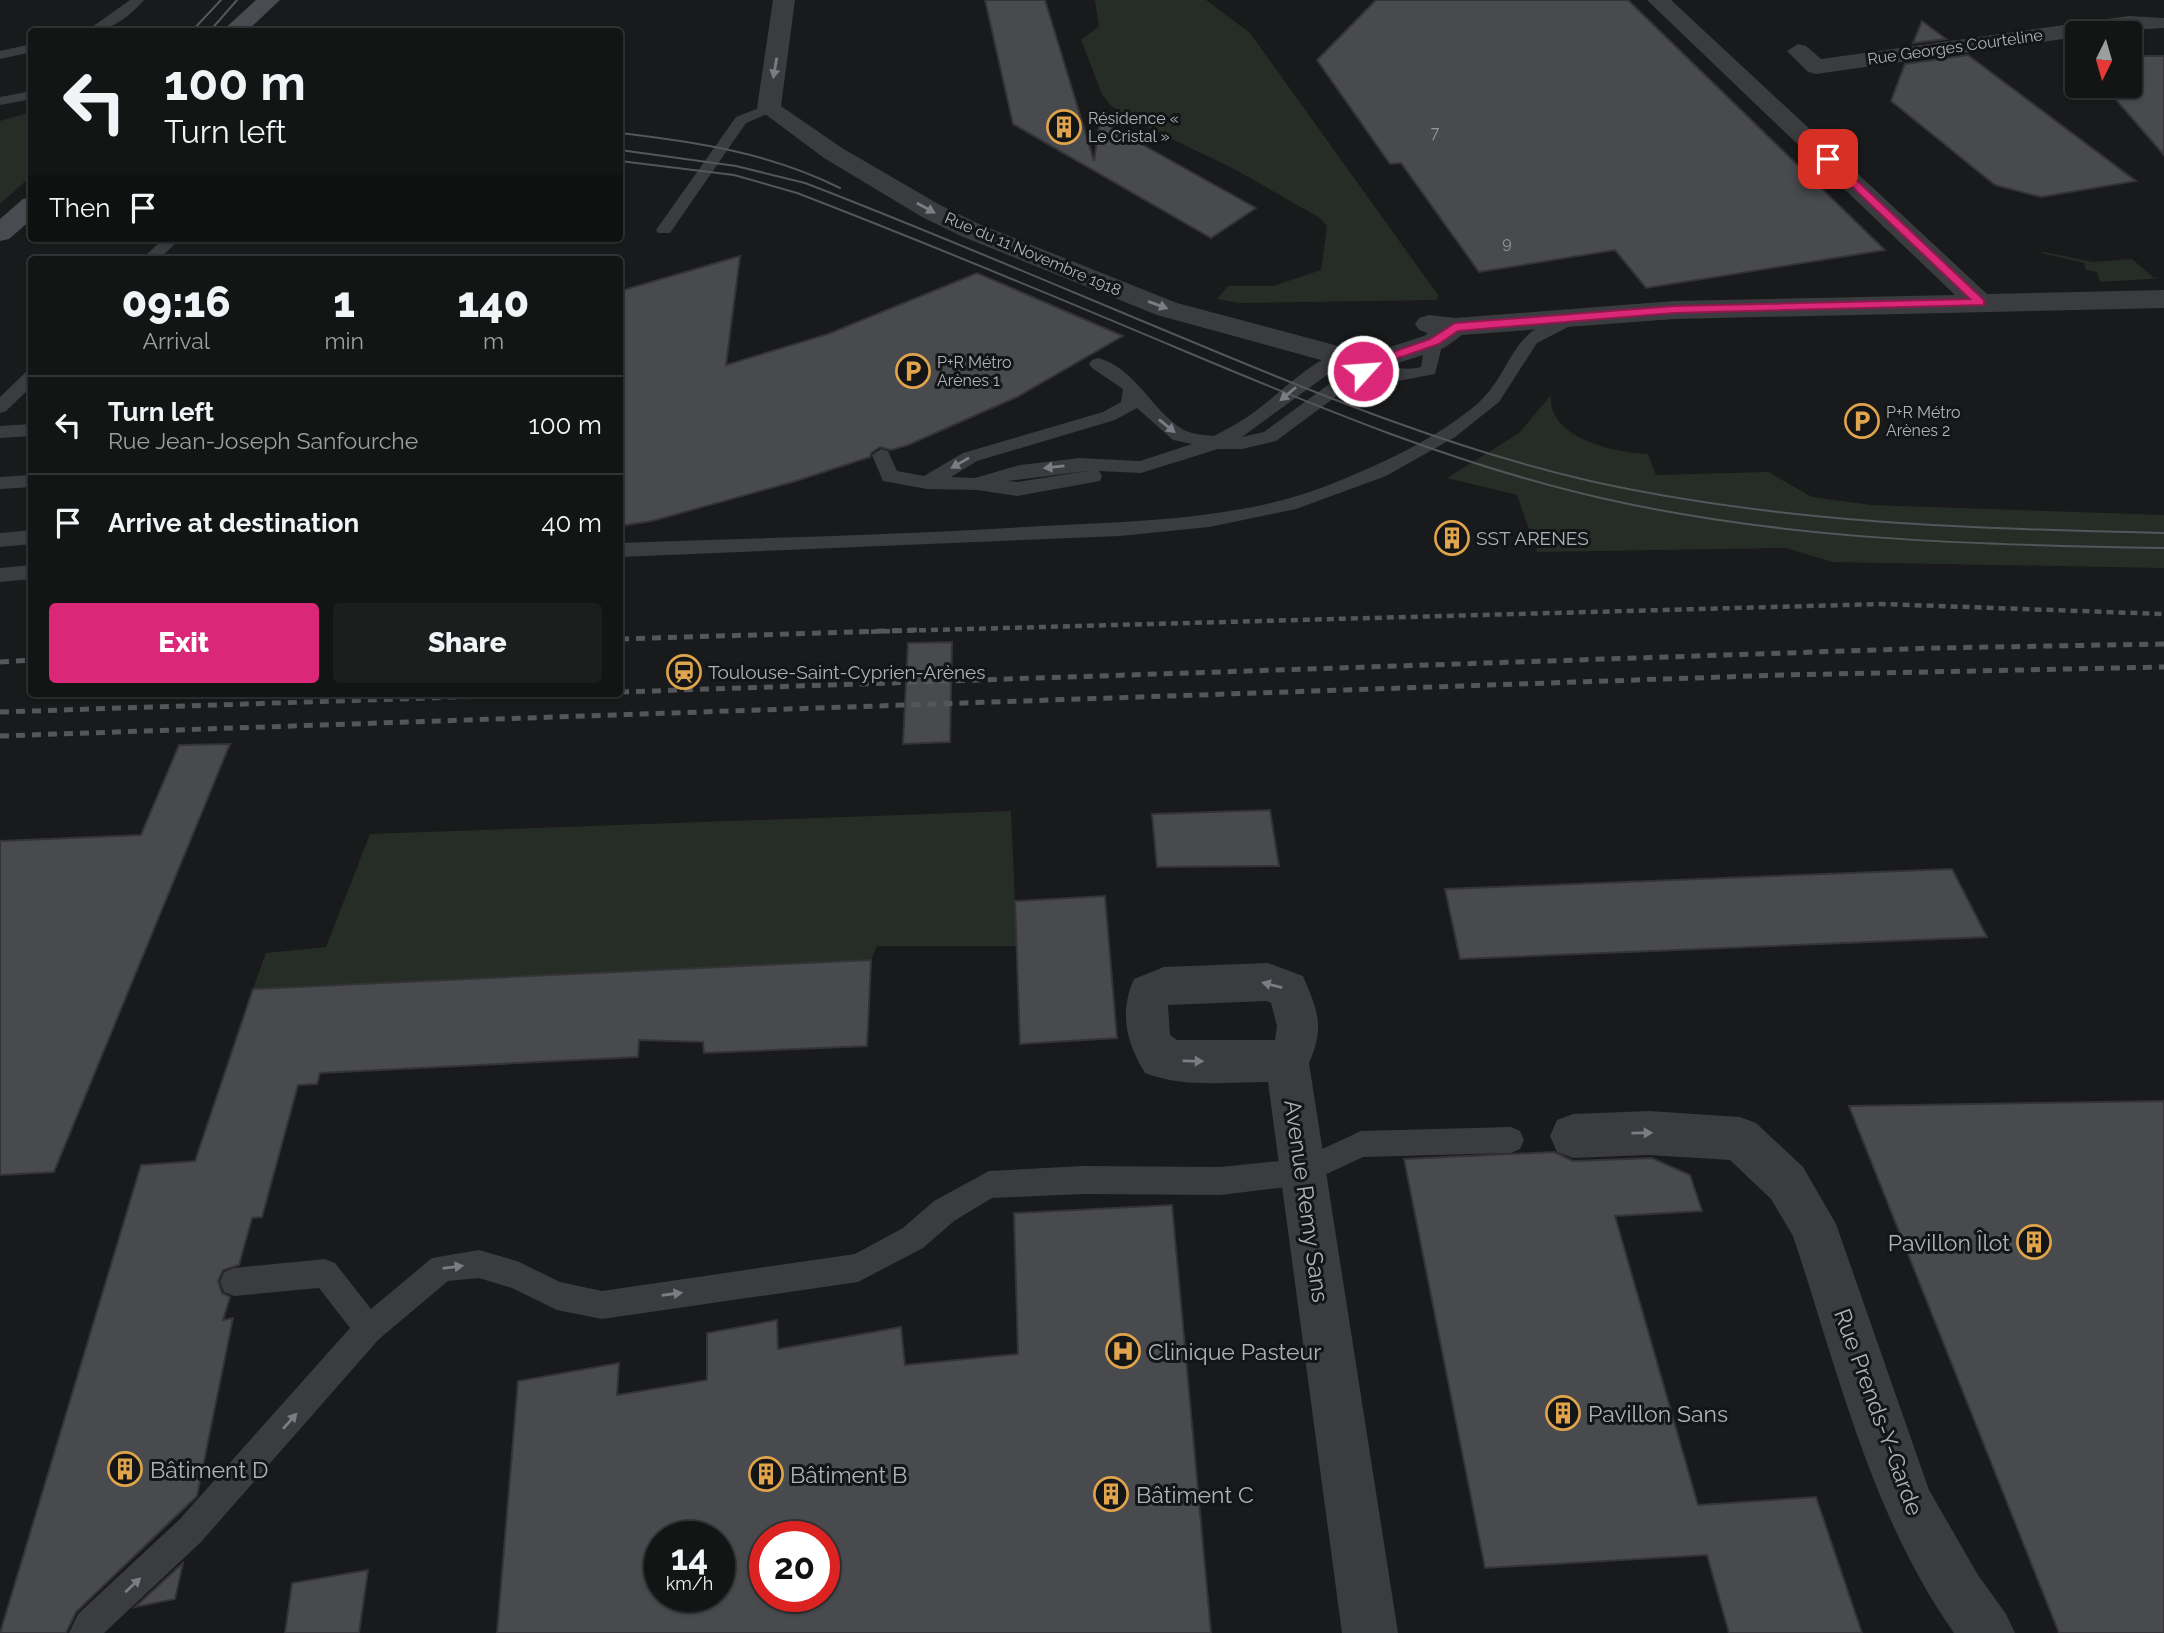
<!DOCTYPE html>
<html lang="en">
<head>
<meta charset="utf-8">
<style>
  body { margin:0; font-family:Raleway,sans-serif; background:#1c1d1d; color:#f1f3f6; height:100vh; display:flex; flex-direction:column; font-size:26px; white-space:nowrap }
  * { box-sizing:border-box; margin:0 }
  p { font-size:23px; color:#9d9ea0 }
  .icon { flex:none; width:38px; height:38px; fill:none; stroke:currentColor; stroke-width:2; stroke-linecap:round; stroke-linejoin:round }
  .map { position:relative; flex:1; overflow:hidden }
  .side { position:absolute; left:28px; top:256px; width:595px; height:441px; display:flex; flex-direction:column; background:#131414; border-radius:7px; box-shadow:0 2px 5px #0004,0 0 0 2px #323334 }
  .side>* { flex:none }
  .guide { position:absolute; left:28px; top:28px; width:595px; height:214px; border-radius:7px; box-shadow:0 2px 5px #0004,0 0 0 2px #323334; background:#131414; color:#f1f3f6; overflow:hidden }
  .needle { width:46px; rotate:185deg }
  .buttons { position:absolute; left:2065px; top:21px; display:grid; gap:14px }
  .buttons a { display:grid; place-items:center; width:77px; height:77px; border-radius:7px; background:#131414; box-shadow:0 2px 5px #0004,0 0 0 2px #323334; font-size:35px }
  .speed { position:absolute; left:644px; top:1521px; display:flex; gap:14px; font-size:35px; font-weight:700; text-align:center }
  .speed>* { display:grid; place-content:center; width:91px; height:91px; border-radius:50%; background:#131414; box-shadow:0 2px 5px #0004,0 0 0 2px #323334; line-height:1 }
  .speed small { font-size:18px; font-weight:400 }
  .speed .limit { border:10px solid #d22; background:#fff; color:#111 }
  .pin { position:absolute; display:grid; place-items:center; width:60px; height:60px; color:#fff; margin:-30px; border-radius:14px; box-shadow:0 4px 10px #0006 }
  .me { position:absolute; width:77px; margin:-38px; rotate:64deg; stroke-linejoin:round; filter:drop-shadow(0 0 5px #0008) }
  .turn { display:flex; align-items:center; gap:24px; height:147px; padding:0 21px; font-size:32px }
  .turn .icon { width:91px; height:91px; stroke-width:2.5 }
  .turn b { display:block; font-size:49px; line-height:60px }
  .then { display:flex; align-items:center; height:66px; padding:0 21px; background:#0003; gap:14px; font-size:26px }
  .eta { display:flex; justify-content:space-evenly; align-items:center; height:119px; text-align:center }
  .eta b { font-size:42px; font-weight:800; line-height:49px }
  .button { display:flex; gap:14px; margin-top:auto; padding:14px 21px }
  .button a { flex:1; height:80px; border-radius:7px; background:#db2777; color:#fff; font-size:28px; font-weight:800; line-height:80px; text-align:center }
  .button a+a { background:#1c1d1d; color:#f1f3f6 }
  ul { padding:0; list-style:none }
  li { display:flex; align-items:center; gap:21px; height:98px; padding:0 21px; border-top:2px solid #323334 }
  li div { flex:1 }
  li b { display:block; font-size:26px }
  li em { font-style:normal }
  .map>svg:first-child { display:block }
  .green { fill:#262d26 }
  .building { fill:#494a4e; stroke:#343437; stroke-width:2; fill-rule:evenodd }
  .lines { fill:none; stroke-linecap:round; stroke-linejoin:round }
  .lane { fill:#3b3c40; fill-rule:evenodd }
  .street { fill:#3b3c40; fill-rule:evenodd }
  .secondary { fill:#494b50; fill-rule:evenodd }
  .tram { stroke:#54565b; stroke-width:2 }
  .rail-far1 { stroke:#54565b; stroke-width:4.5; stroke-dasharray:7 5; stroke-linecap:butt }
  .rail { stroke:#54565b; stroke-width:5; stroke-dasharray:9 7; stroke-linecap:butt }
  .oneway { fill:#7a7d83 }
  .route { fill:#db2777; stroke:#8e194d; stroke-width:2 }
  .labels { text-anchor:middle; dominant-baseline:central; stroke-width:6; stroke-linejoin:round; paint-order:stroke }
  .far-street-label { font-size:16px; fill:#adb2ba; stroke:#141516 }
  .far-poi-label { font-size:16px; fill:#adb2ba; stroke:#141516; text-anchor:start }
  .number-label { font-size:16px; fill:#94989f }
  .poi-label { font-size:19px; fill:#adb2ba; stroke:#141516; text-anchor:start }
  .near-street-label { font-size:23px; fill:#adb2ba; stroke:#141516 }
  .near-poi-label { font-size:23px; fill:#adb2ba; stroke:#141516; text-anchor:start }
</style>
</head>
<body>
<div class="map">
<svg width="2164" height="1633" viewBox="0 0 2164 1633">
  <rect width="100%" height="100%" fill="#191a1b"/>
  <g class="green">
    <path d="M1095,0H1206L1250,33L1438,295L1437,300L1239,303L1217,299L1228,286H1273L1321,270L1327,226L1320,218L1236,170L1129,118L1110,105L1102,94L1081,40L1099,26Z"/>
    <path d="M31,112V171L26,176L30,177L0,204V121Z"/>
    <path d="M2044,252L2093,262L2132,259L2154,278H2164L2100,282L2097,272L2086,270L2084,263L2041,253Z"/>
    <path d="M1551,395C1547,439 1616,453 1648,454L1656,475L1768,472L1812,497L1871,505L2164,515V568L1832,562L1786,548L1537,552L1517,495L1447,478L1519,433Z"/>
    <path d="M1011,811L1017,946H877L871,960L253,989L266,953L326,947L370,834Z"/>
  </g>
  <g class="building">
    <path d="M985,0H1045L1094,161L1100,121L1256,208L1211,238L1013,124Z"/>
    <path d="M1376,0H1628L1885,250L1646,288L1615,250L1479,272L1401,163L1390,164L1317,60Z"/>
    <path d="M1922,21L1946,39L1913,43Z"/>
    <path d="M1968,55L2136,181L2041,197L1995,185L1891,101L1905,64Z"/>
    <path d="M2130,56H2164V155L2104,86H2130Z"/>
    <path d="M740,256L726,365L828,334L977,273L1123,336L1017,397L908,445L891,450L880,447L871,453L870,457L793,482L652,521L620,526V291Z"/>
    <path d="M952,642L950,742L903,744L908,643Z"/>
    <path d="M230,744L54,1172L0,1175V841L141,835L179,745Z"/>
    <path d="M1270,810L1279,866L1157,867L1152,814Z"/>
    <path d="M1952,869L1987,937L1460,959L1445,889Z"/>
    <path d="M1105,896L1117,1038L1020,1044L1015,901Z"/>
    <path d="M871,960L867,1046L704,1053L703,1042L639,1040L638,1057L320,1073L317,1084L298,1085L262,1217L252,1218L239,1265L223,1270L218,1281L222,1293L230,1297L223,1320L233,1318L197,1496L76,1612L66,1633H0L141,1165L195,1161L253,989Z"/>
    <path d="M2164,1101V1633H2059L1849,1106Z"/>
    <path d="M1554,1152L1573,1161L1652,1158L1690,1175L1702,1211L1615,1216L1698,1505L1816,1497L1862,1633H1729L1707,1555L1485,1568L1404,1159Z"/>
    <path d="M1172,1205L1211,1633H497L518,1381L619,1363L617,1395L707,1380V1333L777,1320L778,1349L901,1327L905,1365L1018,1354L1014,1213ZM660,1536H719V1596H660ZM765,1536H824V1596H765Z"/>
    <path d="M183,1563L175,1599L135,1607Z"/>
    <path d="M368,1570L359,1633H285L292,1583Z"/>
  </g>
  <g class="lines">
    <g class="lane">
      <path d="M130,0H144C128,18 109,32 85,32Z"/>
      <path d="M32,44V52L0,59V51Z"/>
      <path d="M32,91V99L0,105V97Z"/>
      <path d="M769,104L774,105V111L746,123L670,233H658L656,230L736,117Z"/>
      <path d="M164,238H181L159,259H142Z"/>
      <path d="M1568,315L1576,320L1574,324L1537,343L1499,402L1455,437L1386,476L1296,509L1209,527L1120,536L620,557V543C761,538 902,535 1042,526C1139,521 1243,520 1334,483C1383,463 1436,439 1477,404C1515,370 1506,331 1568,315Z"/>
      <path d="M1434,337L1443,342L1435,374L1398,381L1369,372L1276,441L1242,449H1218L1141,473L1099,471L1102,476L1100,481L1017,496L978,490L927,489L883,481L872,455L881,449L888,451L897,471L924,476L963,453L1103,412L1121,402L1123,389L1092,368L1089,364L1092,360L1098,358C1135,368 1151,409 1182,429C1190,434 1204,435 1214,436C1229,428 1244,420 1257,410C1277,396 1326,346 1350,352L1353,356L1242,437L1264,432L1362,360C1378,356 1392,374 1421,367L1425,342ZM1137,408L1173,440L1192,444L1140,461L1080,458L1020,465L975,478L951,477L977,461L1115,420ZM1087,471L1017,482L1007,481Z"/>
      <path d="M32,371V386L6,411L0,413V397L26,372Z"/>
      <path d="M32,424V436L0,438V426Z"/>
      <path d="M32,475V487L0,489V477Z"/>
      <path d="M32,530V544L0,547V533Z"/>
      <path d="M32,565V579L0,582V568Z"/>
      <path d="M1511,1127L1520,1131L1524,1140L1520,1149L1511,1153L1363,1157L1303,1185L1220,1195L1083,1194L992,1198L954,1221L923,1248L858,1282L602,1319L557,1310L512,1288L479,1278L448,1281L379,1339L201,1542L104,1633H69L78,1614L179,1520L350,1328L319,1288L234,1296L224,1292L220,1282L224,1272L234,1268L325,1259L335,1263L371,1309L432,1258L479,1250L517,1261L560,1282L602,1291L855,1254L903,1228L934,1201L989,1171L1083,1166L1220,1167L1301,1159L1361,1131Z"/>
    </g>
    <g class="street">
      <path d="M773,0H795L781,106L842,148L940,205L979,224L1177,303L1368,354L1424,336L1428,333L1419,330L1415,324L1419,318L1429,315L1455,318L1674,301L1955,295L1647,0H1671L1987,294L2164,290V308L1674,319L1462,335L1444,348L1368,373L1157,315L961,236L922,217L824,158L757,108Z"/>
      <path d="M2129,16L2164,18V28L2077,33V37L1816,74L1808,72L1787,51L1798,44L1806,46L1821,59Z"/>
      <path d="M1268,963L1303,976C1318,1011 1325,1027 1309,1063L1398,1633H1342L1268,1082C1227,1082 1183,1088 1145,1073C1126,1042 1119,1013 1134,979L1164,967ZM1267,1001L1271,1003L1277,1026L1275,1040H1177L1170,1035L1168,1005Z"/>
      <path d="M1649,1111L1740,1117L1756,1123L1803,1167L1836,1224L1929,1490L1978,1575L2006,1614L2015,1633H1954C1871,1515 1838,1371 1793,1236L1771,1199L1730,1160L1649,1155L1573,1158L1557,1152L1550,1136L1557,1120L1573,1114Z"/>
    </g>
    <g class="secondary">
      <path d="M256,0H280L246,32H221Z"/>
      <path d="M32,197V219L9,239L0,241V219L23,199Z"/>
    </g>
    <g class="tram">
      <path d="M191,32L221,0"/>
      <path d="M209,32L237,0"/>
      <path d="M620,133C697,142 770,153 840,188"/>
      <path d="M620,150L736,166L805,183C938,234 1069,291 1200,345C1327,398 1456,450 1590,481C1779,523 1972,529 2164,533"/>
      <path d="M620,161L734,175L797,193C927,243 1054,296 1182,350C1318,407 1456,465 1601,498C1785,540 1975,545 2164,548"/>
    </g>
    <path class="rail-far1" d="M859,632L1882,604L2164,614"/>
    <g class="rail">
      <path d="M620,639L919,630"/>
      <path d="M0,662L32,660"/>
      <path d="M620,692L1935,648L2164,644"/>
      <path d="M0,712L581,693"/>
      <path d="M0,736L1782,675L2164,667"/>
    </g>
  </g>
  <defs><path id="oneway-solid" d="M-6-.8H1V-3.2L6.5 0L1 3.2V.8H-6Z" transform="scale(1.75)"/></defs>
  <g class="oneway">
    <use href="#oneway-solid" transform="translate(775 68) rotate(100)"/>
    <use href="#oneway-solid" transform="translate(926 208) rotate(29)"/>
    <use href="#oneway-solid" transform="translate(1158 305) rotate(20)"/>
    <use href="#oneway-solid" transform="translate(1288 394) rotate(140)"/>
    <use href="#oneway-solid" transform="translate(1167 426) rotate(39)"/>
    <use href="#oneway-solid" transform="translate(960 463) rotate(150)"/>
    <use href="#oneway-solid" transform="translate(1054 467) rotate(174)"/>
    <use href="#oneway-solid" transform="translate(1272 985) rotate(-165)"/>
    <use href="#oneway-solid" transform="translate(1193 1061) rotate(1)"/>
    <use href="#oneway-solid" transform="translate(1642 1133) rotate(-1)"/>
    <use href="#oneway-solid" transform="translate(453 1267) rotate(-7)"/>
    <use href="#oneway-solid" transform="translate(672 1294) rotate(-8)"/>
    <use href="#oneway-solid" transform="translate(290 1421) rotate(-49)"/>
    <use href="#oneway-solid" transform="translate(133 1585) rotate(-43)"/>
  </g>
  <path class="route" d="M1825,157H1832L1984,300V305L1674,313L1458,331L1439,344L1372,367L1367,373L1357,371L1364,362L1430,339L1455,323L1674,306L1970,299L1825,161Z"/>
  <defs>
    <g id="building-ring" transform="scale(1.75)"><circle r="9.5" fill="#141516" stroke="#e0a54c" stroke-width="1.5"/><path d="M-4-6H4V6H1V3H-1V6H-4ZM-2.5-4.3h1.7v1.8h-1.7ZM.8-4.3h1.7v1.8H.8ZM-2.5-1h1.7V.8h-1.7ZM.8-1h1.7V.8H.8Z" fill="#e0a54c"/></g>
    <g id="parking-ring" transform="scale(1.75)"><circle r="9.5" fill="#141516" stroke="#e0a54c" stroke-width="1.5"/><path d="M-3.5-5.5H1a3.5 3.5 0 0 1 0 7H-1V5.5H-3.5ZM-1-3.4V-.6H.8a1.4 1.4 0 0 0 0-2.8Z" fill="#e0a54c"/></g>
    <g id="station-ring" transform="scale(1.75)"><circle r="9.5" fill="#141516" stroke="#e0a54c" stroke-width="1.5"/><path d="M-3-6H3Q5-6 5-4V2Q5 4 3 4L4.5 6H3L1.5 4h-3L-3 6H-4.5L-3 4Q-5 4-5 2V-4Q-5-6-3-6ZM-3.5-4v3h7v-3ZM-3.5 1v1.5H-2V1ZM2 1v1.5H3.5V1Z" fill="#e0a54c"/></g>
    <g id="hospital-ring" transform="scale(1.75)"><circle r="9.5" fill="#141516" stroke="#e0a54c" stroke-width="1.5"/><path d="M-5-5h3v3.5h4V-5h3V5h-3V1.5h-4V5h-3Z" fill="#e0a54c"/></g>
  </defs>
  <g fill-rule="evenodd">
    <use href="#building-ring" x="1064" y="127"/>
    <use href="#parking-ring" x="913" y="371"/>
    <use href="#parking-ring" x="1862" y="421"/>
    <use href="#building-ring" x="1452" y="538"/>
    <use href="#station-ring" x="684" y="672"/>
    <use href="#building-ring" x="2034" y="1242"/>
    <use href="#hospital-ring" x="1123" y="1351"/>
    <use href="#building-ring" x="1563" y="1413"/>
    <use href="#building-ring" x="125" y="1469"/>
    <use href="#building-ring" x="766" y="1474"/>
    <use href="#building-ring" x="1111" y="1494"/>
  </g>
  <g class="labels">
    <g class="far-street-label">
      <text transform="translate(1955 47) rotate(-8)">Rue Georges Courteline</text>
      <text transform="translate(1033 254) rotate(23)">Rue du 11 Novembre 1918</text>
    </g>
    <g class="far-poi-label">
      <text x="1088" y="118">Résidence «<tspan x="1088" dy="18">Le Cristal »</tspan></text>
      <text x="937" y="362">P+R Métro<tspan x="937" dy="18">Arènes 1</tspan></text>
      <text x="1886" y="412">P+R Métro<tspan x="1886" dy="18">Arènes 2</tspan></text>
    </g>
    <g class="number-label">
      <text x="1435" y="132">7</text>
      <text x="1507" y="242">9</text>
    </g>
    <g class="poi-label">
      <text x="1476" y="538">SST ARENES</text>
      <text x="708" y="672">Toulouse-Saint-Cyprien-Arènes</text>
    </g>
    <g class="near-street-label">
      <text transform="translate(1307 1201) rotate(82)">Avenue Remy Sans</text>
      <text transform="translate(1879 1412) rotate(70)">Rue Prends-Y-Garde</text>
    </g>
    <g class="near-poi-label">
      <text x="2010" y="1242" text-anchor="end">Pavillon Îlot</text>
      <text x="1148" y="1351">Clinique Pasteur</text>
      <text x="1588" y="1413">Pavillon Sans</text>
      <text x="150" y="1469">Bâtiment D</text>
      <text x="790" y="1474">Bâtiment B</text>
      <text x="1136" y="1494">Bâtiment C</text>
    </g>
  </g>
</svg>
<div class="buttons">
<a><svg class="needle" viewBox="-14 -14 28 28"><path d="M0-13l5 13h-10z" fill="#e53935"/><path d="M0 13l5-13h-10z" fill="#9d9ea0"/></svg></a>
</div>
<div class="speed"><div>14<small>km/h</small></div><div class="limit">20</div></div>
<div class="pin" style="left:1828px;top:159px;background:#d93025"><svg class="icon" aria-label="arrive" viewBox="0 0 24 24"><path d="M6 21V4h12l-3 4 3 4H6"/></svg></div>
<svg class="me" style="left:1363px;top:371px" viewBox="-20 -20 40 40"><circle r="17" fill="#db2777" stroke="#fff" stroke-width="3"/><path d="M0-11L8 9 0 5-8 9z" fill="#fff"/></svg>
<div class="guide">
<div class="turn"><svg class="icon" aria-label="left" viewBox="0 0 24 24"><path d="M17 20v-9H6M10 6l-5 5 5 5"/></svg><div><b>100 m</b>Turn left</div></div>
<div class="then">Then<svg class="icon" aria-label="arrive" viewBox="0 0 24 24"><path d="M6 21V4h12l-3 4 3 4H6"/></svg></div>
</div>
<section class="side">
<div class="eta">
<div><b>09:16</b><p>Arrival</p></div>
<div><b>1</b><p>min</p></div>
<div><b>140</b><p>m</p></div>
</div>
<ul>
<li><svg class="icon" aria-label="left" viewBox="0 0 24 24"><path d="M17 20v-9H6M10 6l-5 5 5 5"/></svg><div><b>Turn left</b><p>Rue Jean-Joseph Sanfourche</p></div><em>100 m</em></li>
<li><svg class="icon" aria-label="arrive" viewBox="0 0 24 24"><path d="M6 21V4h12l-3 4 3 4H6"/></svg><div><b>Arrive at destination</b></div><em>40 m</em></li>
</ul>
<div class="button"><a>Exit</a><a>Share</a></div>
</section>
</div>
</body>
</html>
